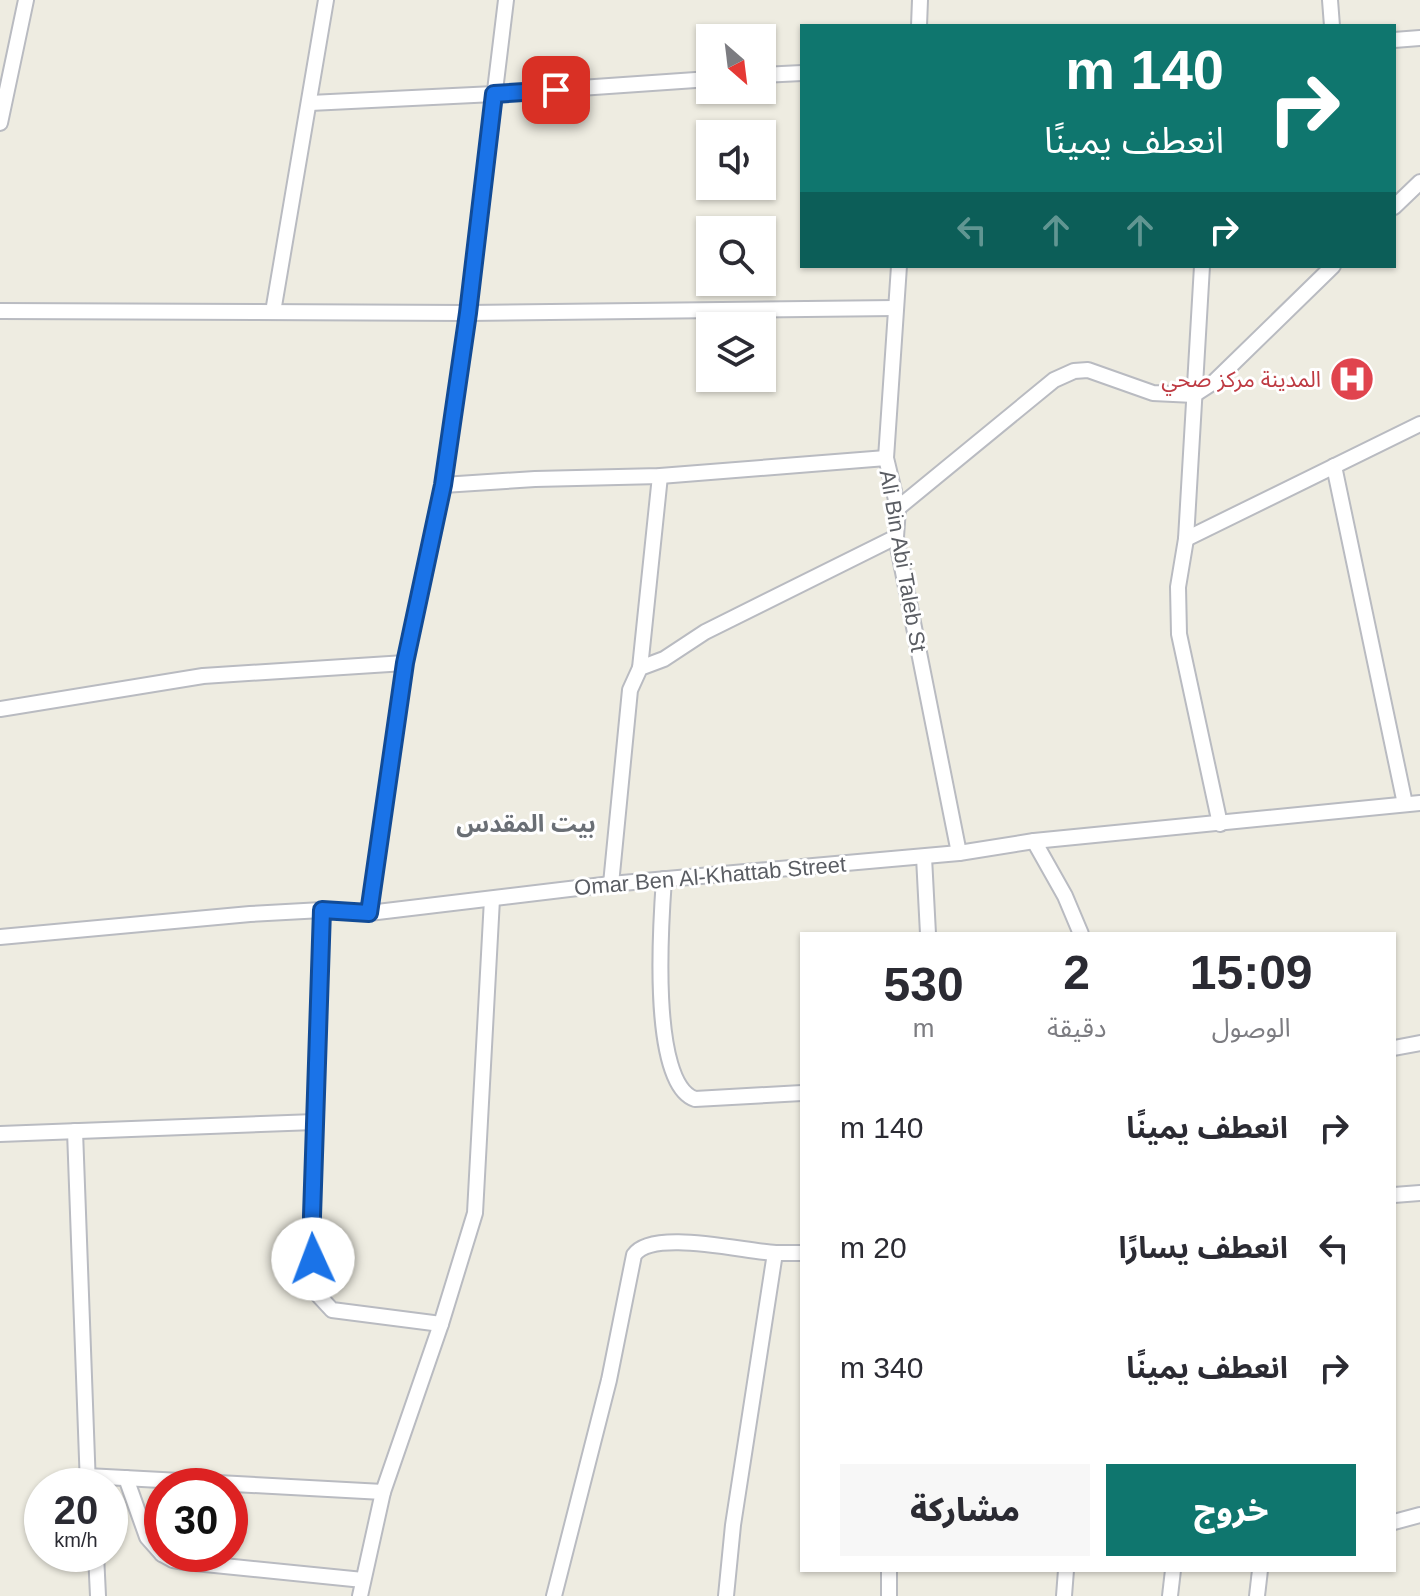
<!DOCTYPE html>
<html lang="ar">
<head>
<meta charset="utf-8">
<style>
  body { margin:0; font-family:Helvetica,"Noto Sans Arabic",sans-serif; background:#f7f7f7; color:#2b2b33; direction:rtl; height:100vh; display:flex; flex-direction:column; font-size:30px; white-space:nowrap }
  * { box-sizing:border-box; margin:0 }
  p { font-size:26px; color:#7c7c81 }
  .icon { flex:none; width:44px; height:44px; fill:none; stroke:currentColor; stroke-width:2; stroke-linecap:round; stroke-linejoin:round }
  .map { position:relative; flex:1; overflow:hidden; direction:ltr }
  .drawer { position:absolute; left:800px; top:932px; width:596px; height:640px; display:flex; flex-direction:column; background:#fff; border-radius:0px; box-shadow:0 2px 6px #0004; direction:rtl }
  .drawer>* { flex:none }
  .banner { position:absolute; left:800px; top:24px; width:596px; height:244px; border-radius:0px; box-shadow:0 2px 6px #0004; direction:rtl; background:#0f766e; color:#fff; overflow:hidden }
  .needle { width:52px; rotate:152deg }
  .buttons { position:absolute; left:696px; top:24px; display:grid; gap:16px }
  .buttons a { display:grid; place-items:center; width:80px; height:80px; border-radius:0px; background:#fff; box-shadow:0 2px 6px #0004; font-size:40px }
  .speed { position:absolute; left:24px; top:1468px; display:flex; gap:16px; font-size:40px; font-weight:700; text-align:center }
  .speed>* { display:grid; place-content:center; width:104px; height:104px; border-radius:50%; background:#fff; box-shadow:0 2px 6px #0004; line-height:1 }
  .speed small { font-size:20px; font-weight:400 }
  .speed .limit { border:12px solid #d22; background:#fff; color:#111 }
  .pin { position:absolute; display:grid; place-items:center; width:68px; height:68px; color:#fff; margin:-34px; border-radius:16px; box-shadow:0 4px 12px #0006 }
  .me { position:absolute; width:88px; margin:-44px; rotate:358deg; stroke-linejoin:round; filter:drop-shadow(0 0 6px #0008) }
  .turn { display:flex; align-items:center; gap:28px; height:168px; padding:0 40px; font-size:36px }
  .turn .icon { width:104px; height:104px; stroke-width:2.5 }
  .turn b { display:block; font-size:56px; line-height:68px }
  .lanes { display:flex; align-items:center; height:76px; padding:0 40px; background:#0003; justify-content:center; gap:40px; direction:ltr }
  .lanes .off { opacity:.35 }
  .eta { display:flex; justify-content:space-evenly; align-items:center; height:136px; text-align:center }
  .eta b { font-size:48px; font-weight:800; line-height:56px }
  .action { display:flex; gap:16px; margin-top:auto; padding:16px 40px }
  .action a { flex:1; height:92px; border-radius:0px; background:#0f766e; color:#fff; font-size:32px; font-weight:800; line-height:92px; text-align:center }
  .action a+a { background:#f7f7f7; color:#2b2b33 }
  ul { padding:0; list-style:none }
  li { display:flex; align-items:center; gap:24px; height:120px; padding:0 40px }
  li div { flex:1 }
  li b { display:block; font-size:30px }
  li em { font-style:normal }
  .map>svg:first-child { display:block }
  .lines { fill:none; stroke-linecap:round; stroke-linejoin:round }
  .street-casing { stroke:#b9bbc1; stroke-width:18 }
  .street { stroke:#fff; stroke-width:14 }
  .route-casing { stroke:#114b97; stroke-width:20 }
  .route { stroke:#1a73e8; stroke-width:14 }
  .labels { text-anchor:middle; dominant-baseline:central; stroke-width:6; stroke-linejoin:round; paint-order:stroke }
  .health-label { font-size:22px; fill:#be3a42; stroke:#fff; text-anchor:end }
  .street-label { font-size:22px; fill:#5a5d63; stroke:#fff }
  .neighbourhood-label { font-size:24px; font-weight:bold; fill:#6a6f75; stroke:#fff }
</style>
</head>
<body>
<div class="map">
<svg width="1420" height="1596" viewBox="0 0 1420 1596">
  <rect width="100%" height="100%" fill="#eeece1"/>
  <g class="lines">
    <g class="street-casing">
      <g id="street">
        <path d="M1330,0L1332,26"/>
        <path d="M919,26L920,0"/>
        <path d="M1394,40L1420,38"/>
        <path d="M762,75L802,73"/>
        <path d="M310,103L494,94L710,79"/>
        <path d="M0,123L26,0"/>
        <path d="M1394,207L1420,182"/>
        <path d="M899,266L886,458L898,508L896,537L959,853"/>
        <path d="M1202,266L1186,539L1178,587L1179,634L1220,824"/>
        <path d="M0,311L468,313L895,308"/>
        <path d="M273,312L326,0"/>
        <path d="M1334,466L1405,804"/>
        <path d="M443,485L535,479L660,476L886,458"/>
        <path d="M898,508L1054,380L1074,371L1088,370L1153,393L1194,395L1214,382L1333,266"/>
        <path d="M1186,539L1420,424"/>
        <path d="M640,668L660,476"/>
        <path d="M0,709L203,676L405,663"/>
        <path d="M1034,841L1065,896L1081,934"/>
        <path d="M924,857L928,934"/>
        <path d="M664,879C661,920 649,1084 695,1099L802,1093"/>
        <path d="M611,884L630,690L640,668L664,659L705,632L896,537"/>
        <path d="M322,910L312,1216L314,1281L319,1296L332,1310L441,1324"/>
        <path d="M369,913L405,663L443,485L468,313L506,0"/>
        <path d="M0,937L250,914L322,910L369,913L611,884L959,853L1034,841L1420,803"/>
        <path d="M1394,1048L1420,1043"/>
        <path d="M75,1131L88,1486"/>
        <path d="M0,1134L315,1122"/>
        <path d="M1394,1195L1420,1193"/>
        <path d="M87,1476L383,1492"/>
        <path d="M126,1478L147,1537L162,1554"/>
        <path d="M1394,1522L1420,1515"/>
        <path d="M96,1554L98,1596"/>
        <path d="M162,1554L173,1560L185,1562L363,1580"/>
        <path d="M360,1596L383,1492L441,1324L475,1213L492,899"/>
        <path d="M554,1596L609,1380L634,1255C652,1228 746,1252 776,1253C785,1253 794,1253 802,1253"/>
        <path d="M726,1596L733,1525L775,1253"/>
        <path d="M889,1596V1570"/>
        <path d="M1064,1596L1066,1570"/>
        <path d="M1170,1596L1173,1570"/>
        <path d="M1257,1596L1260,1570"/>
      </g>
    </g>
    <use href="#street" class="street"/>
  </g>
  <g class="lines">
    <g class="route-casing">
      <path id="route" d="M313,1259L312,1216L322,910L369,913L405,663L443,485L468,313L494,94L556,90"/>
    </g>
    <use href="#route" class="route"/>
  </g>
  <defs>
    <g id="hospital-disc" transform="scale(2.3)"><circle r="9.5" fill="#e0444e" stroke="#fff"/><path d="M-5-5h3v3.5h4V-5h3V5h-3V1.5h-4V5h-3Z" fill="#fff"/></g>
  </defs>
  <g fill-rule="evenodd">
    <use href="#hospital-disc" x="1352" y="379"/>
  </g>
  <g class="labels">
    <g class="health-label">
      <text x="1321" y="379">المدينة مركز صحي</text>
    </g>
    <g class="street-label">
      <text transform="translate(903 561) rotate(80)">Ali Bin Abi Taleb St</text>
      <text transform="translate(710 876) rotate(-5)">Omar Ben Al-Khattab Street</text>
    </g>
    <g class="neighbourhood-label">
      <text x="526" y="823">بيت المقدس</text>
    </g>
  </g>
</svg>
<div class="buttons">
<a><svg class="needle" viewBox="-14 -14 28 28"><path d="M0-13l5 13h-10z" fill="#e53935"/><path d="M0 13l5-13h-10z" fill="#7c7c81"/></svg></a>
<a><svg class="icon" aria-label="sound" viewBox="0 0 24 24"><path d="M4 9h4l5-4v14l-5-4H4zM17 9q2 3 0 6"/></svg></a>
<a><svg class="icon" aria-label="search" viewBox="0 0 24 24"><circle cx="10" cy="10" r="6"/><path d="M15 15l6 6"/></svg></a>
<a><svg class="icon" aria-label="layers" viewBox="0 0 24 24"><path d="M12 4l9 5-9 5-9-5zM3 14l9 5 9-5"/></svg></a>
</div>
<div class="speed"><div>20<small>km/h</small></div><div class="limit">30</div></div>
<div class="pin" style="left:556px;top:90px;background:#d93025"><svg class="icon" aria-label="arrive" viewBox="0 0 24 24"><path d="M6 21V4h12l-3 4 3 4H6"/></svg></div>
<svg class="me" style="left:313px;top:1259px" viewBox="-20 -20 40 40"><circle r="19" fill="#fff"/><path d="M0-13L10 11 0 6-10 11z" fill="#1a73e8"/></svg>
<div class="banner">
<div class="turn"><svg class="icon" aria-label="right" viewBox="0 0 24 24"><path d="M7 20v-9h11M14 6l5 5-5 5"/></svg><div><b>140 m</b>انعطف يمينًا</div></div>
<div class="lanes"><svg class="icon off" aria-label="left" viewBox="0 0 24 24"><path d="M17 20v-9H6M10 6l-5 5 5 5"/></svg><svg class="icon off" aria-label="ahead" viewBox="0 0 24 24"><path d="M12 20V5M6 11l6-6 6 6"/></svg><svg class="icon off" aria-label="ahead" viewBox="0 0 24 24"><path d="M12 20V5M6 11l6-6 6 6"/></svg><svg class="icon" aria-label="right" viewBox="0 0 24 24"><path d="M7 20v-9h11M14 6l5 5-5 5"/></svg></div>
</div>
<section class="drawer">
<div class="eta">
<div><b>15:09</b><p>الوصول</p></div>
<div><b>2</b><p>دقيقة</p></div>
<div><b>530</b><p>m</p></div>
</div>
<ul>
<li><svg class="icon" aria-label="right" viewBox="0 0 24 24"><path d="M7 20v-9h11M14 6l5 5-5 5"/></svg><div><b>انعطف يمينًا</b></div><em>140 m</em></li>
<li><svg class="icon" aria-label="left" viewBox="0 0 24 24"><path d="M17 20v-9H6M10 6l-5 5 5 5"/></svg><div><b>انعطف يسارًا</b></div><em>20 m</em></li>
<li><svg class="icon" aria-label="right" viewBox="0 0 24 24"><path d="M7 20v-9h11M14 6l5 5-5 5"/></svg><div><b>انعطف يمينًا</b></div><em>340 m</em></li>
</ul>
<div class="action"><a>خروج</a><a>مشاركة</a></div>
</section>
</div>
</body>
</html>
